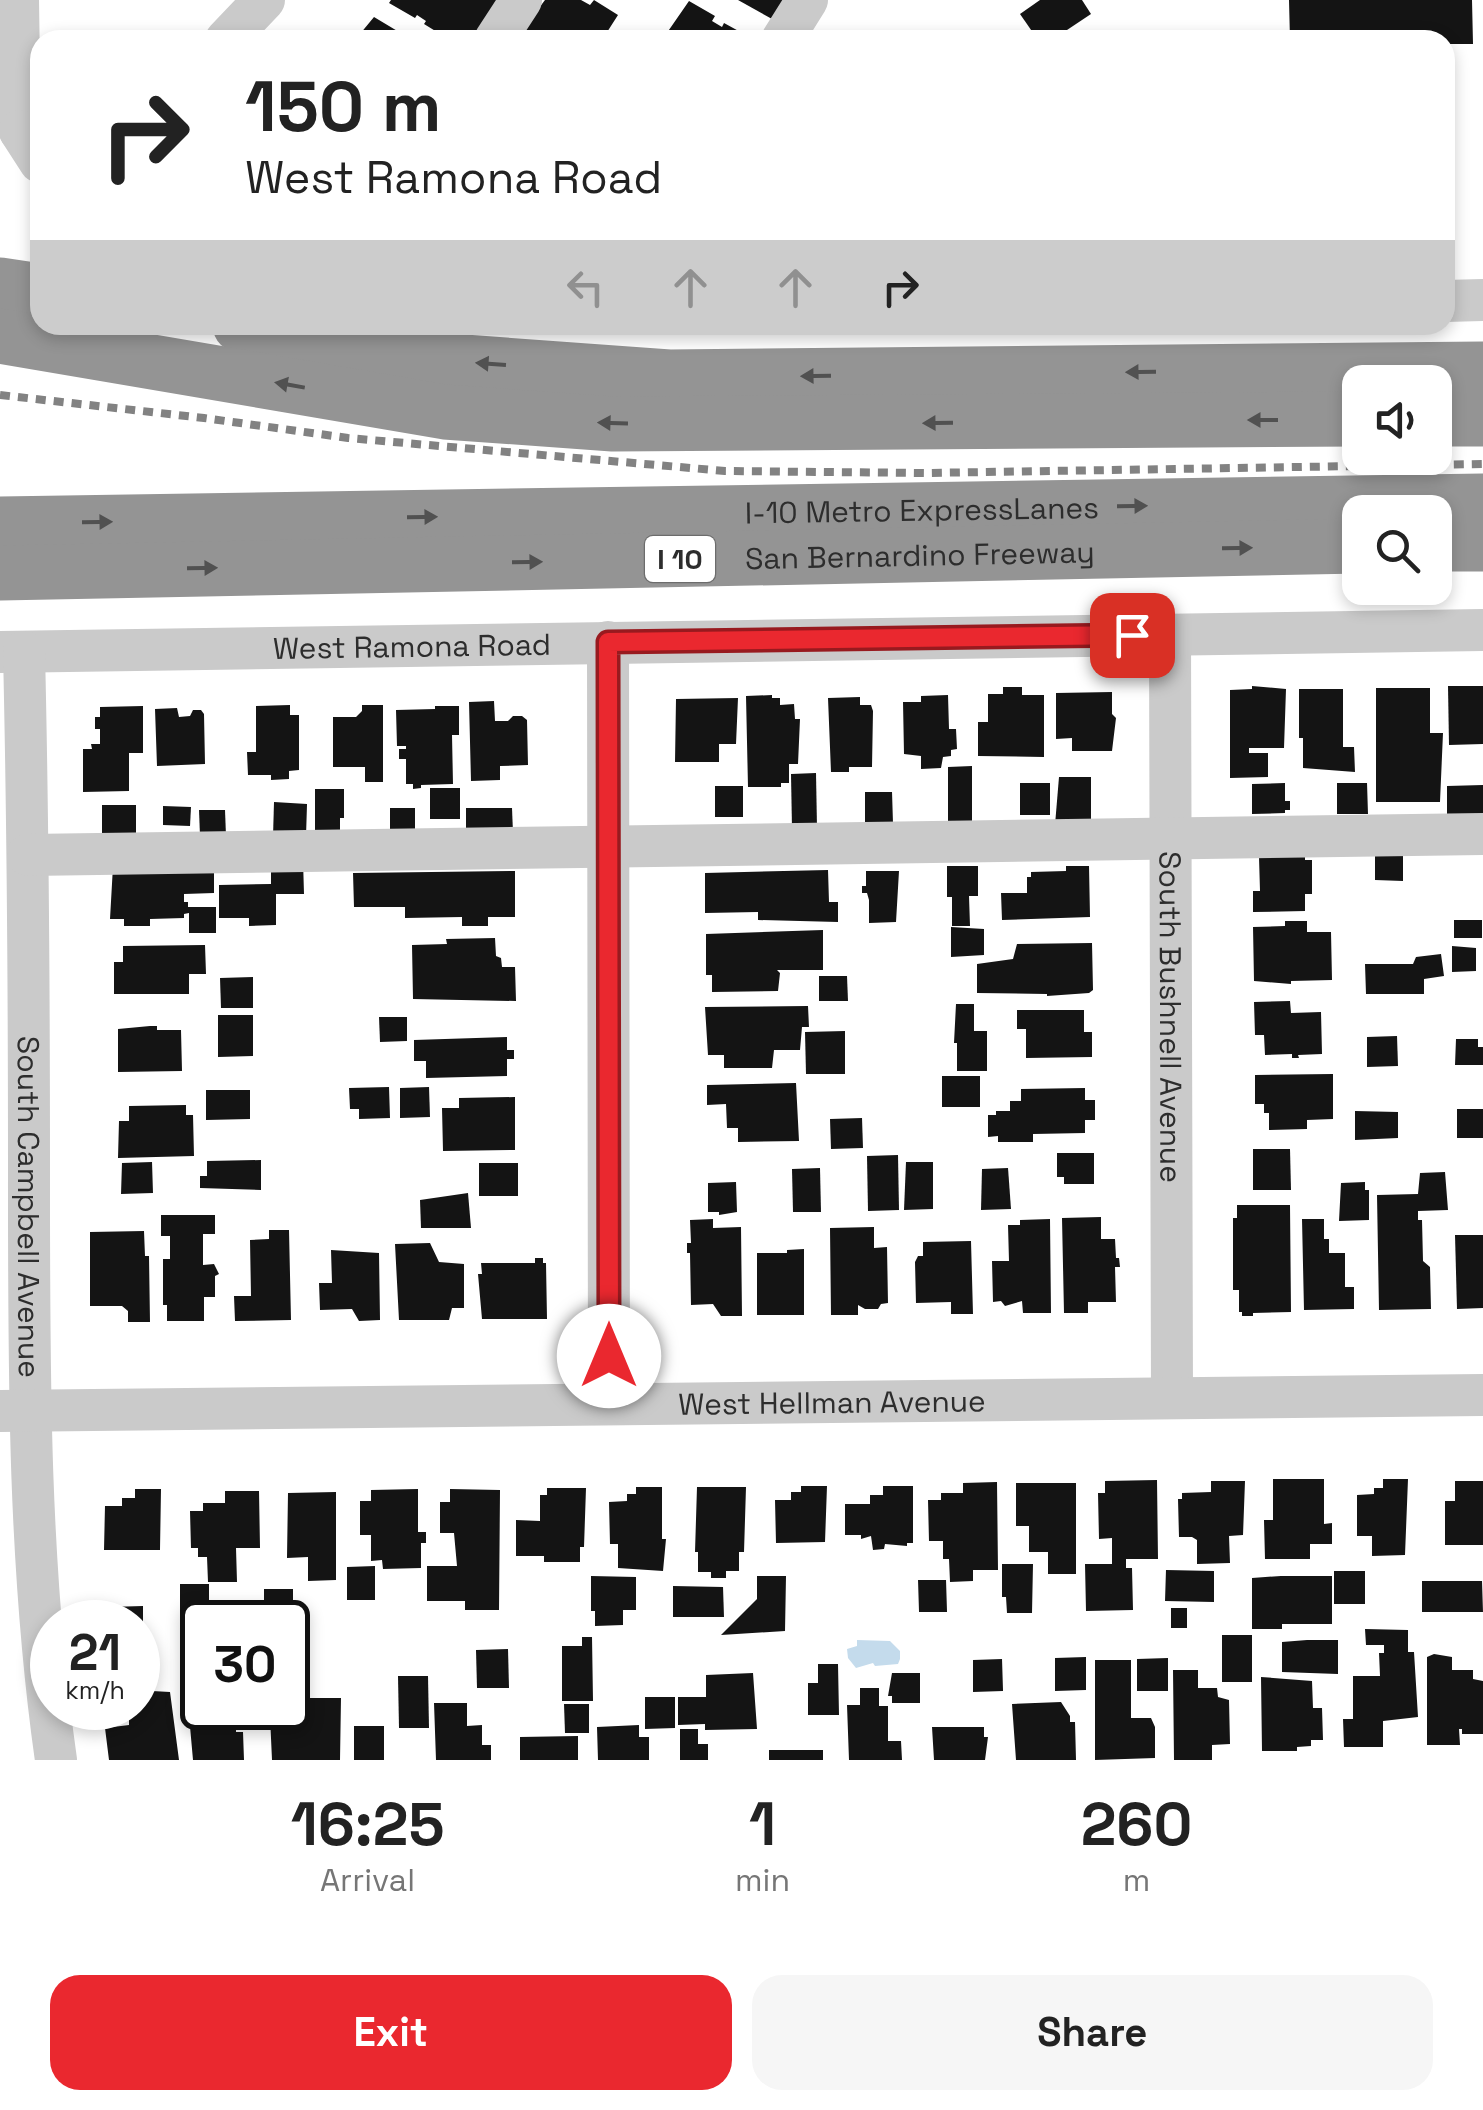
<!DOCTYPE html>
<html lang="en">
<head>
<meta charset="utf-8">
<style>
  body { margin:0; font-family:"Space Grotesk",sans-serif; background:#f6f6f6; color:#222; height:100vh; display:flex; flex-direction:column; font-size:38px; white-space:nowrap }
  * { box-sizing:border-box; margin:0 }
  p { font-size:32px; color:#767676 }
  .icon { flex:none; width:55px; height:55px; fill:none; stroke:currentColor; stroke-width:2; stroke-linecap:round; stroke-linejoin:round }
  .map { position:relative; height:1760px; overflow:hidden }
  .details { display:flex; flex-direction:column; background:#fff; flex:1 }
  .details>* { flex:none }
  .top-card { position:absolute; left:30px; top:30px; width:1425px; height:305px; border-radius:30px; box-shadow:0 5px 15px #0003; background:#fff; color:#222; overflow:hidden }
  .tools { position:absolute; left:1342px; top:365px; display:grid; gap:20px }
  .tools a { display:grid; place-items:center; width:110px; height:110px; border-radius:20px; background:#fff; box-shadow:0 5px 15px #0003; font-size:50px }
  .speed { position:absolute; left:30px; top:1600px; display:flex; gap:20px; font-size:50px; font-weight:700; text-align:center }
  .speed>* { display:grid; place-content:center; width:130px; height:130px; border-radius:50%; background:#fff; box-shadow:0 5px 15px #0003; line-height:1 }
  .speed small { font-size:25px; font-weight:400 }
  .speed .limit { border:5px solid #111; border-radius:15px; background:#fff; color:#111 }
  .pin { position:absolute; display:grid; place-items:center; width:85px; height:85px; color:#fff; margin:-42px; border-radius:20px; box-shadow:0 5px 15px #0006 }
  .me { position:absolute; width:110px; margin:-55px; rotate:0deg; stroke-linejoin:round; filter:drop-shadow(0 0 8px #0008) }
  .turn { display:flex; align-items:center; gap:35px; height:210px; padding:0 50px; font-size:45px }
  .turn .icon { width:130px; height:130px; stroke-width:2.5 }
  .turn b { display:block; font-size:70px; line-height:85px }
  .lanes { display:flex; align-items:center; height:95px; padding:0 50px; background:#0003; justify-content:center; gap:50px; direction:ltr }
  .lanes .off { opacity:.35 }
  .eta { display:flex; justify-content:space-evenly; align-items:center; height:170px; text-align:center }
  .eta b { font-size:60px; font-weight:700; line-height:70px }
  .primary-button { display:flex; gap:20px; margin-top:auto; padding:20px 50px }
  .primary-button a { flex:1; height:115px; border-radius:30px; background:#ea282f; color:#fff; font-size:40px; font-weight:700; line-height:115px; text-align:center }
  .primary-button a+a { background:#f6f6f6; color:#222 }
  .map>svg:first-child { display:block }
  .water { fill:#c4dbec }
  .building { fill:#141414 }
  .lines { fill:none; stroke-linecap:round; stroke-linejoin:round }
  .minor { stroke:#cacaca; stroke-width:42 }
  .highway { stroke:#949494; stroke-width:55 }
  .rail { stroke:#828282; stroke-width:8; stroke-dasharray:10 8; stroke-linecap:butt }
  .oneway { fill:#515151 }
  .route-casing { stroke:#981a1f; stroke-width:25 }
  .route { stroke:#ea282f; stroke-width:18 }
  .labels { text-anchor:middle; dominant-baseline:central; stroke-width:10; stroke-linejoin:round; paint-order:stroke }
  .shield { fill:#fff; stroke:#6c6c6c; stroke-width:2.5 }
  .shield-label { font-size:28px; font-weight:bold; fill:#2d2d2d }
  .street-label { font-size:30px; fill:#2d2d2d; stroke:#fff }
</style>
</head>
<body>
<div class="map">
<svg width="1483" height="1760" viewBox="0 0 1483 1760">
  <rect width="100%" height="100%" fill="#fff"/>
  <path class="water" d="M857,1640L890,1641L900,1651V1659L898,1664L875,1666L873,1663L856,1668L848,1658L847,1649L857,1646Z"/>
  <g class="building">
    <path d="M391,0H498L473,40H450L424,24L426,21L417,15L415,18L389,3Z"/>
    <path d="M545,0H581L590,5L594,0L618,15L602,40H515Z"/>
    <path d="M738,0H798L772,19Z"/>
    <path d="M1040,0H1082L1091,14L1052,40H1038L1020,14Z"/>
    <path d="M1289,0H1472L1473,44H1445V40H1290Z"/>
    <path d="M689,1L715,16L712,21L722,27L724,23L755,40H662Z"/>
    <path d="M374,17L399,32L397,36L403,40H355Z"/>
    <path d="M1252,686L1286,689L1284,748H1249V753H1268V777L1230,778V690L1252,689Z"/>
    <path d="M1448,686H1483V744L1449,745Z"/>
    <path d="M1003,687H1022V695H1044V757L978,756V722H988V694H1003Z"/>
    <path d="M1376,688H1430V733H1443L1440,802H1376Z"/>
    <path d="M1299,689H1343V747H1354L1355,772L1303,768V738H1299Z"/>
    <path d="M1112,692V714L1116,718L1112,751H1072V738L1056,739V693Z"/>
    <path d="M772,695V698H780V705L794,704L795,719H800L798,764H789V783H781V787H748L746,696Z"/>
    <path d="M948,695L949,729H956L957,749L951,750V756L943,757L941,768L921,769V756L904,754L903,702H921V696Z"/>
    <path d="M860,697V705H871L873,711L872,767H849V772H831L828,698Z"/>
    <path d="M738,698L736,744H719V762H675L676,699Z"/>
    <path d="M494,701L495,721H508L513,716H522L527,720L528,765L500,766V780L471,781L469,702Z"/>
    <path d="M290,705V715H299V770L289,771V779L271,780V775H248L247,752H256V706Z"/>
    <path d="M362,705H383V782H365V767H333V717H356L362,711Z"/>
    <path d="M143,706V753H129V791L83,792V749H92L91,744H100V729H95V717H100V707Z"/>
    <path d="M435,706H459V735H452L453,784L421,785V788L413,789V784H406V759H399V749H406V746H397L396,710L435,709Z"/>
    <path d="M177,708L179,717L190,716L193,710H201L204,714L205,764L157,766L155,709Z"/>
    <path d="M972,766V822H948V767Z"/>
    <path d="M816,773L817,828L792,829L791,774Z"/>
    <path d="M1059,777H1091V825H1055Z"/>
    <rect x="1020" y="783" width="30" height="32"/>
    <path d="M1285,783V801H1290V810H1285V813L1252,814V784Z"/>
    <path d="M1337,783H1367L1368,814H1337Z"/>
    <path d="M1483,785V818H1447V786Z"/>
    <rect x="715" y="786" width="28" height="31"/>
    <rect x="430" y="788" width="30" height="31"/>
    <path d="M315,789H344V818H340V836H315Z"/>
    <path d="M865,792H892L893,823H865Z"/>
    <path d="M274,802L307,804L306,837H273Z"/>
    <rect x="102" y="805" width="34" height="34"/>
    <path d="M163,806L191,807L190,826L163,825Z"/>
    <rect x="390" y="808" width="25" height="29"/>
    <path d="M466,808H512L513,833L466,835Z"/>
    <path d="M199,810H225L226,836H200Z"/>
    <path d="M1375,852H1403V881L1375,880Z"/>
    <path d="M1305,856V860H1312V894H1305V911L1253,912V891H1260L1259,857Z"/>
    <path d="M303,860L304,894H276V925L249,926V918H219V885L271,884V861Z"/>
    <path d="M113,866L214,867V893L184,894V902H188V907H216V933H189V913L184,914V918L150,919V926H124V919H110Z"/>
    <path d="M947,866H978V896H969L970,926H952V897H947Z"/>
    <path d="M1066,866H1089L1090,917L1002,920L1001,893H1027V877H1031V872L1066,871Z"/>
    <path d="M828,870L829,902H838V922L758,920V912L705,913V873Z"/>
    <path d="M515,871V917H488V926H462V917L405,918V907H354L353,873Z"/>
    <path d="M866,871H899L896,922L869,923V900L867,893H862V886H866Z"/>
    <rect x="1454" y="920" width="28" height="18"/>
    <path d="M1285,921H1307V932H1331L1332,980L1291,981V984L1254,981L1253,927L1285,926Z"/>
    <path d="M951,927L984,929V955L951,957Z"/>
    <path d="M823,930V970H777L780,973L778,991L712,992V975H706V934Z"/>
    <path d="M495,938L496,956L501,958L502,967H515L516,1001L413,999L412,945L447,944L446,939Z"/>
    <path d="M1092,943L1093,990L1089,993L1047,996V994L977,993V964L1013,959L1017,944Z"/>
    <path d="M205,945L206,974H189V994H114V962H123V946Z"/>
    <path d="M1452,946L1476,948V971L1452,972Z"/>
    <path d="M1441,954L1444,976L1424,979V994H1366L1365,964H1413L1416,957Z"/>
    <path d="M819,976H847L848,1001H819Z"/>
    <path d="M253,977V1008H221L220,978Z"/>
    <path d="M1290,1001L1291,1013L1321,1012L1322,1054L1298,1055L1299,1058H1292V1054L1265,1055L1264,1035H1255L1254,1002Z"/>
    <path d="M956,1004H974V1031H987V1071H957V1043H954Z"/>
    <path d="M808,1006L809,1027H802L800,1050H774L772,1068H724V1055H708L705,1007Z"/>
    <path d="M1017,1010H1084V1032H1092V1057L1026,1058V1029H1017Z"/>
    <path d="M218,1015H253V1056L218,1057Z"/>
    <path d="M379,1017H407V1041L380,1042Z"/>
    <path d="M150,1026H157V1030H181L182,1071L118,1072V1029Z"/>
    <path d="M845,1031V1074H806L805,1032Z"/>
    <path d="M1397,1036L1398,1066L1367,1067V1037Z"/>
    <path d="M507,1037V1050H514V1059H507V1076L426,1078V1061H414V1040Z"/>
    <path d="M1456,1039H1478V1047H1483V1065H1455Z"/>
    <path d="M1333,1074V1119L1307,1120V1129L1269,1130V1113H1264V1104H1255V1075Z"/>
    <rect x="942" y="1076" width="38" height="31"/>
    <path d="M796,1083L799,1141L738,1142V1128H727L726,1104L707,1105V1085Z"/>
    <path d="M389,1087L390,1118L359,1119V1109H350L349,1088Z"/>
    <path d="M429,1087L430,1117L400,1118V1088Z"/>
    <path d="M1085,1088V1100H1095V1120H1085V1133L1033,1134V1142H998V1136L988,1137V1115H996V1111H1010V1101H1021V1089Z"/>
    <path d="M206,1090H250V1119L206,1120Z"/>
    <path d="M515,1097V1150L443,1151L442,1108H459V1098Z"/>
    <path d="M186,1105V1115H193L194,1156L118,1158L119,1121H129V1106Z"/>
    <rect x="1457" y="1109" width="26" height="29"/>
    <path d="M1355,1111L1398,1112V1138L1355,1140Z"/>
    <path d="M862,1118L863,1148L831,1149L830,1119Z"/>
    <path d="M1253,1149H1290L1291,1190H1253Z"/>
    <path d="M1057,1153H1094V1184H1064V1177H1057Z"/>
    <path d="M898,1155L899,1210L868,1211L867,1156Z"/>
    <path d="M261,1160V1190L200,1188V1176H207V1161Z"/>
    <path d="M152,1162L153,1193L121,1194L122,1163Z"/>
    <path d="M906,1162H933V1209L904,1210Z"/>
    <rect x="479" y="1163" width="39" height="33"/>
    <path d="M820,1168L821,1212H793L792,1169Z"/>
    <path d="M1008,1168L1011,1209L981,1210L982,1169Z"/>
    <path d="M1445,1172L1448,1210L1418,1211V1220H1422L1423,1261L1430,1267L1431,1309L1379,1310L1377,1195L1418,1194L1420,1173Z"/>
    <path d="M736,1182L737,1212L719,1215V1212H708V1183Z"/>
    <path d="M1365,1182V1190H1369V1220L1339,1221L1341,1183Z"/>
    <path d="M468,1193L471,1228H421L420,1200Z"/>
    <path d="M1237,1205H1290L1291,1312L1253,1313V1316H1242V1312H1239V1290H1233V1218H1237Z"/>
    <path d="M161,1215H215V1234H203V1265L214,1264L219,1274L215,1276V1297H204V1321H167V1305H163V1259H170V1236H161Z"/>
    <path d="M1101,1217V1239H1115L1116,1258H1119L1120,1267H1115L1116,1302H1088V1313H1064L1062,1218Z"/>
    <path d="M713,1219V1228L741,1227L742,1316H721L713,1304L691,1305L690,1253H687V1243H691L690,1220Z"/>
    <path d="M1050,1219L1051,1313H1023L1022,1301L1005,1306L1001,1301L993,1302L992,1261H1009L1008,1225H1020V1220Z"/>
    <path d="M1302,1219H1324V1239H1329V1253H1345V1287H1354V1309L1304,1310Z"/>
    <path d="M874,1227V1248L887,1247L888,1303L881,1304L878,1309H865L858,1305V1315H831L830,1228Z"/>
    <path d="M269,1230H289L291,1320L235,1321L234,1296H251L250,1240L269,1239Z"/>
    <path d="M144,1231L145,1256H149L150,1322H128V1311L122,1306H90V1232Z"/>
    <path d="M1455,1235H1483V1308L1457,1309Z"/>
    <path d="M971,1241L973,1314H951V1302L916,1303L915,1262L918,1256H923V1242Z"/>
    <path d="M430,1243L439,1262L464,1264V1308H452L449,1320H399L395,1244Z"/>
    <path d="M804,1249V1315H757V1253H787V1250Z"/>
    <path d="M331,1250L379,1253L380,1320L359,1321L352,1309L320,1310L319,1283H332Z"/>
    <path d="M535,1258H543V1263H546L547,1319H482L478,1274H482L481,1263H535Z"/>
    <path d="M1273,1479H1324V1524L1332,1523V1544H1310V1559H1265L1264,1520H1273Z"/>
    <path d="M1383,1479H1408L1405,1555L1372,1556V1536H1357V1495L1374,1494V1488H1383Z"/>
    <path d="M1157,1480L1158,1559H1126V1568H1132L1133,1610L1086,1611L1085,1564H1112V1538L1099,1539L1098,1493H1105V1481Z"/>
    <path d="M1211,1481H1245L1243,1535L1229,1536L1230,1563L1197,1564V1540L1192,1537H1179L1178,1499H1182V1493L1211,1492Z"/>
    <path d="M1455,1481H1483V1545H1445V1501H1455Z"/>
    <path d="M997,1482L998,1570H973V1581L950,1582L949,1559H943V1541H929L928,1500H941V1493H963V1483Z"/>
    <path d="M1016,1483H1076V1574H1048V1552H1029V1526H1016Z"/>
    <path d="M801,1486H827L825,1542L776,1543L775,1500H791V1492H801Z"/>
    <path d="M883,1486H913V1543H907V1546L885,1544L884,1549L873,1550L871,1536L861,1539V1535H845V1504H870V1495H883Z"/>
    <path d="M636,1487H662V1539H666L663,1571L618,1568V1544H610L609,1502L627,1501V1494H636Z"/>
    <path d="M697,1487H746L744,1552H739V1571H726V1578H711V1572H698V1552H695Z"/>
    <path d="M547,1488H586L584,1547H580V1562H544V1556H516V1520L540,1521V1495H547Z"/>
    <path d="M135,1489H161L160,1550H104L105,1506H122V1498H135Z"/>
    <path d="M418,1489V1532H426V1543H421V1568L383,1569L382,1560L371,1561V1535H360V1501H371V1490Z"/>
    <path d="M450,1489L500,1490L499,1610H465V1601H427V1566H457L454,1533H440V1502H450Z"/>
    <path d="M225,1491H259L260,1548H236L237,1582H208L207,1557H198V1548H191L190,1511H203V1503H225Z"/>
    <path d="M336,1492V1580L308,1581V1557L287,1558L288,1493Z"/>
    <path d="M1002,1564H1033L1032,1613H1007L1006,1597H1002Z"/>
    <path d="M375,1566V1600H347V1567Z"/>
    <path d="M1166,1570L1214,1571V1602L1165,1601Z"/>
    <rect x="1334" y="1571" width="31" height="33"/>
    <path d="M591,1576L636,1577V1610H623V1625L595,1626V1611H591Z"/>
    <path d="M757,1576H786L785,1631L721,1635L757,1599Z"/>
    <path d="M1281,1576H1332V1624H1282V1629H1252V1578Z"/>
    <path d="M918,1580H946L947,1612H919Z"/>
    <path d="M1422,1581H1482L1483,1612H1422Z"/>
    <rect x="180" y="1584" width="29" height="31"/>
    <path d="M673,1586L723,1587L724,1617H673Z"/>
    <path d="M264,1589H293V1624L264,1622Z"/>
    <path d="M143,1606V1637H138V1622H110L109,1607Z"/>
    <rect x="1171" y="1608" width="16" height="20"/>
    <path d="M1365,1629L1408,1630V1652H1414L1418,1717L1383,1721V1747H1344L1343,1719H1353V1676H1380L1379,1653H1384V1645H1366Z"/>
    <rect x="1222" y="1635" width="30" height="47"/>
    <path d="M582,1637H592L593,1701H562V1646H582Z"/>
    <path d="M1307,1640H1338V1674L1282,1672V1642Z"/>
    <path d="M508,1649L509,1688H477L476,1650Z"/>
    <path d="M1434,1654L1452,1657V1670H1473V1679L1483,1681V1734H1462V1729H1459L1460,1745H1427V1657Z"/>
    <path d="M1086,1657V1690L1055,1691V1658Z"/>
    <path d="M1168,1658V1691H1137V1659Z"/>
    <path d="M1002,1659L1003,1691L973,1692V1660Z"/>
    <path d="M1095,1660H1131V1718H1151L1155,1727V1758L1095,1760Z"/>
    <path d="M818,1664H838L839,1715H808V1683H818Z"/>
    <path d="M1173,1670H1198V1688H1217L1218,1697L1229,1700L1230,1744L1212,1745V1760H1174Z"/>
    <path d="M753,1673L757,1729L705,1730V1724L678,1725V1697H706V1675Z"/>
    <path d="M892,1673H920V1703H892V1696H888Z"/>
    <path d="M398,1676H428L429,1728H399Z"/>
    <path d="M1261,1677L1312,1681L1313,1708H1322L1323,1740H1311V1746L1297,1747V1751H1262Z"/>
    <path d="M860,1688H879V1706H888V1741H901L902,1760H849L847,1705H860Z"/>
    <path d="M152,1691L170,1692L179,1760H109L105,1728L129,1725V1708H138V1696Z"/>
    <path d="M645,1697H675V1728L645,1729Z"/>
    <path d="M310,1698H341L340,1760H272L270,1716L310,1715Z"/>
    <path d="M1061,1702L1070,1716V1722H1075L1076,1760H1016L1012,1704Z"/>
    <path d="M434,1703H467V1726L482,1725V1745H491V1760H436Z"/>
    <path d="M188,1704H202V1708H236V1732H243L244,1760H193Z"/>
    <path d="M564,1704H589V1733H565Z"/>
    <path d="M639,1725V1737H649V1760H598L597,1727Z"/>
    <rect x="354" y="1726" width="30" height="34"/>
    <path d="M932,1727H984V1737H988L985,1760H934Z"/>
    <path d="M680,1729H698V1744H708V1760H680Z"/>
    <path d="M578,1736V1760H520V1737Z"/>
    <rect x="769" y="1750" width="54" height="10"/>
  </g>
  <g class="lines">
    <g class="minor">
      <path d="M18,0L20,131"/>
      <path d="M226,40L264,0"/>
      <path d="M495,40L521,0"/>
      <path d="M782,40L807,0"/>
      <path d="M20,131L40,162"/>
      <path d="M1445,301L1483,300"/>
      <path id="s1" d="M1170,635L1172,1398"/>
      <path d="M608,642L609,1404"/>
      <path id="s2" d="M0,652L1483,630"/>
      <path id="s3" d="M24,652C28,824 29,996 29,1169C29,1366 28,1564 56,1760"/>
      <path d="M28,855L1483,834"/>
      <path id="s4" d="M0,1411L1483,1395"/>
    </g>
    <g class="highway">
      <path d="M0,285L40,291"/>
      <path d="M240,325L450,361L669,377L1483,369"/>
      <path d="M0,336L445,412L613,424L1360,419"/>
      <path d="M1435,419H1483"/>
      <path id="s5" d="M0,524L1483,501"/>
      <path d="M1435,544H1483"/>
      <path id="s6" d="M0,573L1360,546"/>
    </g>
    <path class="rail" d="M0,395L204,418L348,438L725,471L926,473L1483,464"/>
  </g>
  <defs><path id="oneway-solid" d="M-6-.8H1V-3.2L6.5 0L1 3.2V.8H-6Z" transform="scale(2.5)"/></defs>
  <g class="oneway">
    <use href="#oneway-solid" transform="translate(491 364) rotate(-176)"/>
    <use href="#oneway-solid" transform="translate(1141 372) rotate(179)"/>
    <use href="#oneway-solid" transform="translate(816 376) rotate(179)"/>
    <use href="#oneway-solid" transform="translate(290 385) rotate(-170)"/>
    <use href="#oneway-solid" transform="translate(1263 420) rotate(180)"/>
    <use href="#oneway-solid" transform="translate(613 423) rotate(-178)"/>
    <use href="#oneway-solid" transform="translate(938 423) rotate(179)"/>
    <use href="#oneway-solid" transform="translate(1132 506) rotate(-1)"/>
    <use href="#oneway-solid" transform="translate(422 517) rotate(-1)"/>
    <use href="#oneway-solid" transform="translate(97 522) rotate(-1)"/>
    <use href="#oneway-solid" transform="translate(1237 548) rotate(-1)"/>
    <use href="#oneway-solid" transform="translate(527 562) rotate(-1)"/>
    <use href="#oneway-solid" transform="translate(202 568) rotate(-1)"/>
  </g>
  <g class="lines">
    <g class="route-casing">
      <path id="route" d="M609,1356L608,642L1132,635"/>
    </g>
    <use href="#route" class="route"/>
  </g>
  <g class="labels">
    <rect class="shield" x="645" y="536" width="70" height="46" rx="8"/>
    <g class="shield-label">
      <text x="680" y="559">I 10</text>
    </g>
    <g class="street-label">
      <text stroke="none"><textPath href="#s5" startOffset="922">I-10 Metro ExpressLanes</textPath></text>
      <text stroke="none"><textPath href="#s6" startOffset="920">San Bernardino Freeway</textPath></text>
      <text stroke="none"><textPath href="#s2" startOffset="412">West Ramona Road</textPath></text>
      <text stroke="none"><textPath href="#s1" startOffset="382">South Bushnell Avenue</textPath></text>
      <text stroke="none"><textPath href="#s3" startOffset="555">South Campbell Avenue</textPath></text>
      <text stroke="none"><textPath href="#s4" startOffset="832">West Hellman Avenue</textPath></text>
    </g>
  </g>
</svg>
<div class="tools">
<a><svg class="icon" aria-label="sound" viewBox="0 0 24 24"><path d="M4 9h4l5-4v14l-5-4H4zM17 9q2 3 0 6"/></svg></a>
<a><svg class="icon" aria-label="search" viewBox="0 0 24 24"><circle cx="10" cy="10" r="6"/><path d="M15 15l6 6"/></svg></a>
</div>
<div class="speed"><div>21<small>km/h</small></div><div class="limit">30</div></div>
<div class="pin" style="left:1132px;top:635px;background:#d93025"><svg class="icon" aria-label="arrive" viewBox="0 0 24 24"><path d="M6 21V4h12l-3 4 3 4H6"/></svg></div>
<svg class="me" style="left:609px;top:1356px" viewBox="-20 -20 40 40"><circle r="19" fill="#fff"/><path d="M0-13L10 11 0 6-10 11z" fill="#ea282f"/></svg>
<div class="top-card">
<div class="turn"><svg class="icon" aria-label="right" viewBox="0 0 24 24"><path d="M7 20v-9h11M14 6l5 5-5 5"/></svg><div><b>150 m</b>West Ramona Road</div></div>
<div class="lanes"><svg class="icon off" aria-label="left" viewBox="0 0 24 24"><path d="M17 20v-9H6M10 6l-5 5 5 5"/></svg><svg class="icon off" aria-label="ahead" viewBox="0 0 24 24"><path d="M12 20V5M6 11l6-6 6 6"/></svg><svg class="icon off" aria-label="ahead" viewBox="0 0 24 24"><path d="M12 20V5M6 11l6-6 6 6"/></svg><svg class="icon" aria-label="right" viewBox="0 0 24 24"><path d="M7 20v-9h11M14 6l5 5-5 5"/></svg></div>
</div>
</div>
<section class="details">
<div class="eta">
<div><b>16:25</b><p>Arrival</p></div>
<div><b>1</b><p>min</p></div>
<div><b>260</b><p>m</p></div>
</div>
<div class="primary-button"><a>Exit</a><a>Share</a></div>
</section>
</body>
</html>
